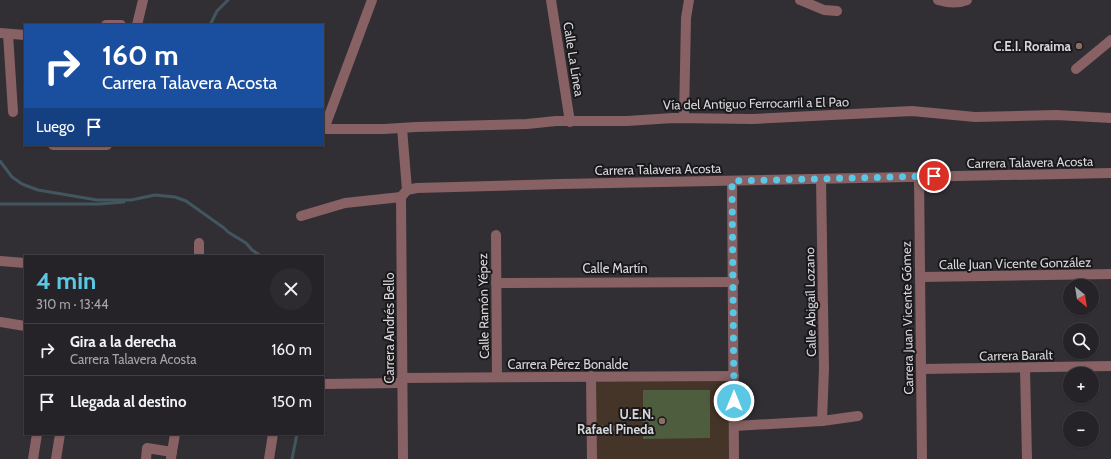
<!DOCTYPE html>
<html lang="es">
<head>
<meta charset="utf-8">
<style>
  body { margin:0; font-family:Cabin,sans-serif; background:#2d2b2f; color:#f1f3f6; height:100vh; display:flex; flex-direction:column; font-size:15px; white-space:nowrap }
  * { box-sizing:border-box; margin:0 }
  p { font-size:13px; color:#a3a4a7 }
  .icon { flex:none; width:22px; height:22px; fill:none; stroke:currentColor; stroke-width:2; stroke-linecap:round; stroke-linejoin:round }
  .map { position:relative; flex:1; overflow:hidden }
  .details { position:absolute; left:24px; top:255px; width:300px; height:180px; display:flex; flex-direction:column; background:#252327; border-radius:0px; box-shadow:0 1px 3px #0004,0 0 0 1px #424044 }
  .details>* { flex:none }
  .guide { position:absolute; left:24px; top:24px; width:300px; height:122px; border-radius:0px; box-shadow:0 1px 3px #0004,0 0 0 1px #424044; background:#1a4fa0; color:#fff; overflow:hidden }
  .needle { width:26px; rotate:150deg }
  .fabs { position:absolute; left:1063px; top:279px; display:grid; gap:8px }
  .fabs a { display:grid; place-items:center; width:36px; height:36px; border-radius:50%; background:#252327; box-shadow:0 1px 3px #0004,0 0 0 1px #424044; font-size:20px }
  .pin { position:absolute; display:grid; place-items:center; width:34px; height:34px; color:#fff; margin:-17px; border:2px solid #fff; border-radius:50%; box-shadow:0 1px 4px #0007 }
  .me { position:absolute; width:44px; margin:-22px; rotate:0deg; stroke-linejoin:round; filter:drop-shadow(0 0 3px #0008) }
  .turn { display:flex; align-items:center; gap:14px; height:84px; padding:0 12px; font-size:18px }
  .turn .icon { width:52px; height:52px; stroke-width:2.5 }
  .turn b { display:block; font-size:28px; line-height:34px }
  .then { display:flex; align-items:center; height:38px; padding:0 12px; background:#0003; gap:8px; font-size:15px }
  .round { display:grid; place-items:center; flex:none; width:42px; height:42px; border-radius:21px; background:#2d2b2f }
  .overview { display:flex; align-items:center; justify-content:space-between; height:68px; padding:0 12px }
  h1 { font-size:24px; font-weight:800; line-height:30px; color:#5ac8e5 }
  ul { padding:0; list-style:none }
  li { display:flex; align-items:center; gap:12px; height:52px; padding:0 12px; border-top:1px solid #424044 }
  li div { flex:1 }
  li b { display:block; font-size:15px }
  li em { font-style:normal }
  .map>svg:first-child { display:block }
  .commercial { fill:#443528 }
  .green { fill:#4f5d3f }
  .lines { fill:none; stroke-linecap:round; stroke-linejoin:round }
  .stream { stroke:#42565f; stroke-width:3 }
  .minor { stroke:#876163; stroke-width:10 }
  .route { stroke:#5ac8e5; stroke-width:7; stroke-dasharray:0 12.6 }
  .education-dot { fill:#8d6e63; stroke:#19181a; stroke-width:1.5 }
  .labels { text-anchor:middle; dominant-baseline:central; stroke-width:4; stroke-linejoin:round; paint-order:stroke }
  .poi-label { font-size:13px; font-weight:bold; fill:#d7d6d9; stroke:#19181a; text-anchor:end }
  .street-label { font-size:13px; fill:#d7d6d9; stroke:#19181a }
</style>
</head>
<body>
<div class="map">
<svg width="1111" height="459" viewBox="0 0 1111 459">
  <rect width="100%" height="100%" fill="#312f34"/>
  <path class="commercial" d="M734,376V459H592L591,377Z"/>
  <path class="green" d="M643,390H710V438L643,439Z"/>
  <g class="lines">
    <g class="stream">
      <path d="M210,25L217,11L228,0"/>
      <path d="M0,161L12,177L22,184L38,190L97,200H131L155,195L175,197L186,201L224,228L228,232L246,243L252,250L261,256"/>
      <path d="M0,204H99L124,202"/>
      <path d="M292,459L297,434"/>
    </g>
    <g class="minor">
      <path d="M551,0L570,122"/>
      <path d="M800,0L824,10L837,11"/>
      <path d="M938,0C948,3 957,4 967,0"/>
      <path d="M106,25H121"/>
      <path d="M137,25L143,0"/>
      <path d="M0,33L25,35"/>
      <path d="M8,34L13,112"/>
      <path d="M1076,69L1111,40"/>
      <path d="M684,118L686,18L689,0"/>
      <path d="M402,128L407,190"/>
      <path d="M323,129H384L416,127L527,124L556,121H627L673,118L752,119L912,111L975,117L1056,115L1111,118"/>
      <path d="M324,129L372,0"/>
      <path d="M53,145H107"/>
      <path d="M919,176L922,459"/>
      <path d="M732,181L734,459"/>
      <path d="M401,197L407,190L417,188L560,184L1111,173"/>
      <path d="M401,197L403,459"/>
      <path d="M301,216L345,203L401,197"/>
      <path d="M496,235L497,377"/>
      <path d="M199,256V243"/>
      <path d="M0,261L25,263"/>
      <path d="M920,277L1111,274"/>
      <path d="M496,283L734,282"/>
      <path d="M0,322L25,326"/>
      <path d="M1025,368L1027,459"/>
      <path d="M921,369L1111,366"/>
      <path d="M591,376L592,459"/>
      <path d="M402,378L734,376"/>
      <path d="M323,384L402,383"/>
      <path d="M822,421L858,416"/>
      <path d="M734,426L822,421L824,368L821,179"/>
      <path d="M591,431L612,430"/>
      <path d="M171,458L175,434"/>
      <path d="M33,459L37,434"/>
      <path d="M56,459L60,434"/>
      <path d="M146,459L147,448L172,452"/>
      <path d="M269,459L273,434"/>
    </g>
  </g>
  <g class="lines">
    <path class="route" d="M734,401L732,181L934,176"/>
  </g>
  <g class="education-dot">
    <circle cx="1079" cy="46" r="4"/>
    <circle cx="662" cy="421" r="4"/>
  </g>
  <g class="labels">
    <g class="poi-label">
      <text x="1071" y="46">C.E.I. Roraima</text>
      <text x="654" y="414">U.E.N.<tspan x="654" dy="15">Rafael Pineda</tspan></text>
    </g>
    <g class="street-label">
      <text transform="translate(574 59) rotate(81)">Calle La Línea</text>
      <text transform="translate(756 103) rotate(-1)">Vía del Antiguo Ferrocarril a El Pao</text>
      <text transform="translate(1030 162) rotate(-1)">Carrera Talavera Acosta</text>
      <text transform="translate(658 169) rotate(-1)">Carrera Talavera Acosta</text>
      <text transform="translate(1015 263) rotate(-1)">Calle Juan Vicente González</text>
      <text x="615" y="268">Calle Martín</text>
      <text transform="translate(810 302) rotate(-91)">Calle Abigaíl Lozano</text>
      <text transform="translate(483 306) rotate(-91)">Calle Ramón Yépez</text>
      <text transform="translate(907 318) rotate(-91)">Carrera Juan Vicente Gómez</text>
      <text transform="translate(389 328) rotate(-90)">Carrera Andrés Bello</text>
      <text transform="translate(1016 355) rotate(-1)">Carrera Baralt</text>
      <text x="568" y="364">Carrera Pérez Bonalde</text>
    </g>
  </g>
</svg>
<div class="fabs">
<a><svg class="needle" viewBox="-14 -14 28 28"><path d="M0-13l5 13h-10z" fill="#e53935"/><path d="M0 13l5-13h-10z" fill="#a3a4a7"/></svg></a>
<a><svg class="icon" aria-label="search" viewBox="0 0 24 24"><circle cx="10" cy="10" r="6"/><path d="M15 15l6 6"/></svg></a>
<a>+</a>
<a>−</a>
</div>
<div class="pin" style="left:934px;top:176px;background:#d93025"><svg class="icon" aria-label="arrive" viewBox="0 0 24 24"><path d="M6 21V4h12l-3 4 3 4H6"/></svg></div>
<svg class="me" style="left:734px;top:401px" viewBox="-20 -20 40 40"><circle r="17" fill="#5ac8e5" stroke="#fff" stroke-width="3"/><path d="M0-11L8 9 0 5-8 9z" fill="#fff"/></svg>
<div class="guide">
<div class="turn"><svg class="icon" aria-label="right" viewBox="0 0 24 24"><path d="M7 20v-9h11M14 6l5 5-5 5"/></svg><div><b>160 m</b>Carrera Talavera Acosta</div></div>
<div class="then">Luego<svg class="icon" aria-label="arrive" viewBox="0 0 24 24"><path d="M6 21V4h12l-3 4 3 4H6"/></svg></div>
</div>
<section class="details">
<div class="overview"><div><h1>4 min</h1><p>310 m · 13:44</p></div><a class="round"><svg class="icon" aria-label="close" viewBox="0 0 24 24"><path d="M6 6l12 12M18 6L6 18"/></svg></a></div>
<ul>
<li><svg class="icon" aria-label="right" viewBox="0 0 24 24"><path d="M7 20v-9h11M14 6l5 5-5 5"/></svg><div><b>Gira a la derecha</b><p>Carrera Talavera Acosta</p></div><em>160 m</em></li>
<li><svg class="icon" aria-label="arrive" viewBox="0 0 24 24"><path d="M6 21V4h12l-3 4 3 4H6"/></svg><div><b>Llegada al destino</b></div><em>150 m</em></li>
</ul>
</section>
</div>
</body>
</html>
